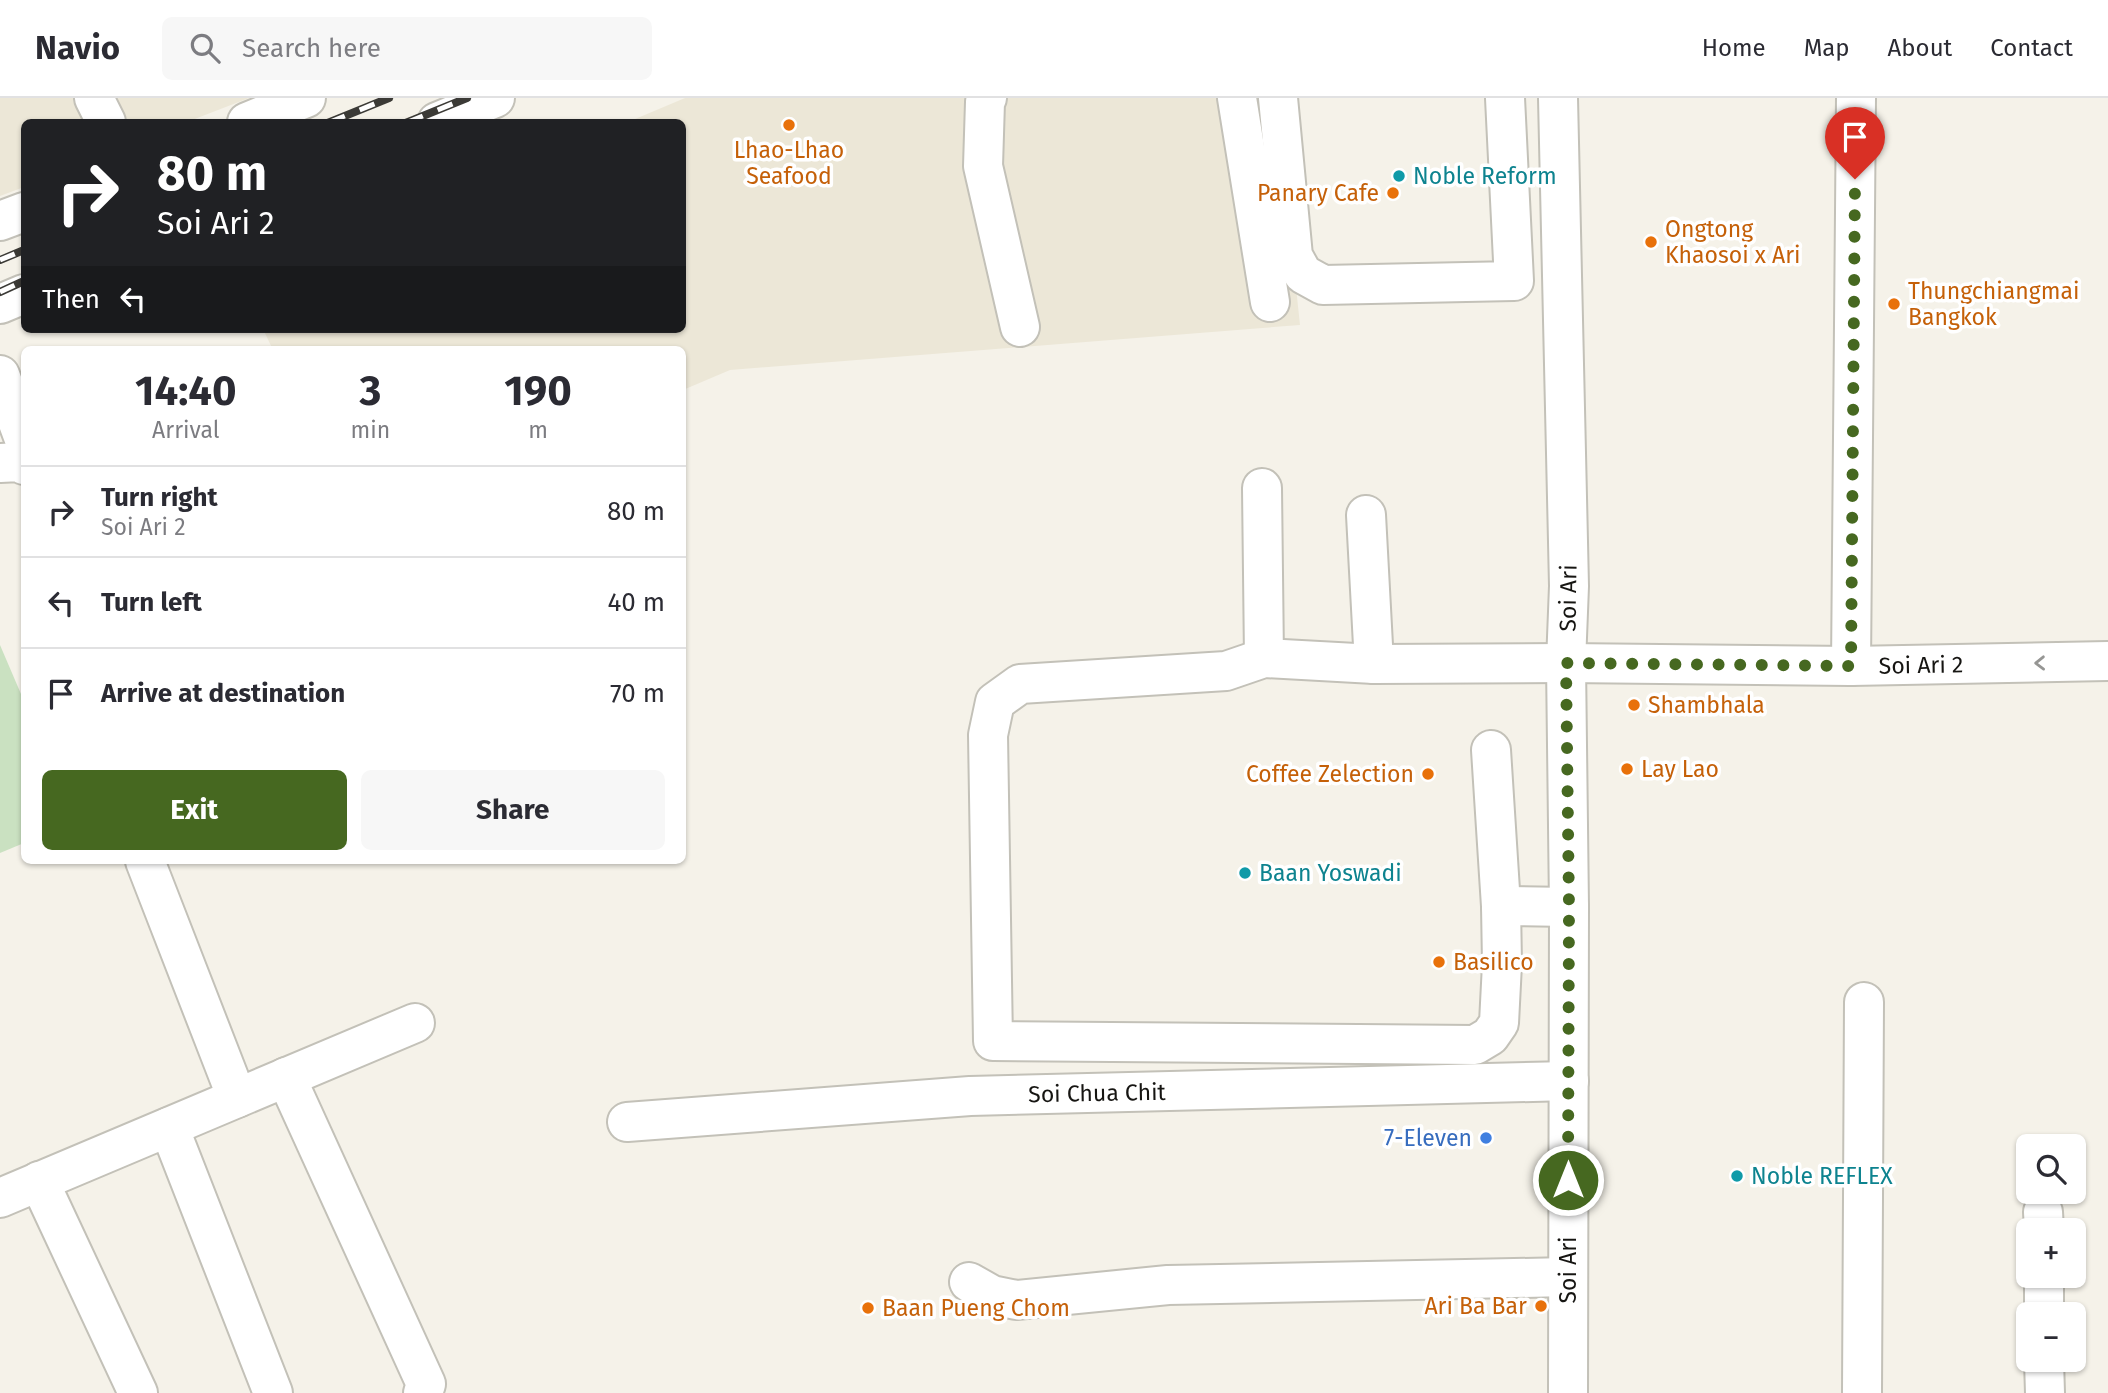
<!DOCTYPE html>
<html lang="en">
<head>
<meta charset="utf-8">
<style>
  body { margin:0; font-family:"Fira Sans",sans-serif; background:#f7f7f7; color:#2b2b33; height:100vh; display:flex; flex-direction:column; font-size:26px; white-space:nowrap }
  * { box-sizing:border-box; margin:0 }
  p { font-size:23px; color:#7c7c81 }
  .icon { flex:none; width:38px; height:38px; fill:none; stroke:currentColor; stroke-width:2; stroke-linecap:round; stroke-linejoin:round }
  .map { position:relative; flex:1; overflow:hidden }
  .panel { position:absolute; left:21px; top:248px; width:665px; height:518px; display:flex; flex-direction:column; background:#fff; border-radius:10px; box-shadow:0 2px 5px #0004 }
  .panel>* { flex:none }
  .banner { position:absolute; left:21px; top:21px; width:665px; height:214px; border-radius:10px; box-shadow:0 2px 5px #0004; background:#202124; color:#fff; overflow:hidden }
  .buttons { position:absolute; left:2016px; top:1036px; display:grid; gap:14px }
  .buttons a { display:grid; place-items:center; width:70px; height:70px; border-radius:10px; background:#fff; box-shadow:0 2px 5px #0004; font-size:35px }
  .pin { position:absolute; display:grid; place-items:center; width:60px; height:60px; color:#fff; margin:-72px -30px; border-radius:50% 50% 50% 0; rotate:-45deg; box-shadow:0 0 7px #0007 }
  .pin .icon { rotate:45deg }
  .me { position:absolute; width:77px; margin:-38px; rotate:0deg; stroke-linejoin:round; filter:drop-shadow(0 0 5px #0008) }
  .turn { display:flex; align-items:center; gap:24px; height:147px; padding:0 21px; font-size:32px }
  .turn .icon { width:91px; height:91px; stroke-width:2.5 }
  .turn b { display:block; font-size:49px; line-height:60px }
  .then { display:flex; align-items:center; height:66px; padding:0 21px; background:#0003; gap:14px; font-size:26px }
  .eta { display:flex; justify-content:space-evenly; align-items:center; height:119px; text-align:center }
  .eta b { font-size:42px; font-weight:700; line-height:49px }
  .cta { display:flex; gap:14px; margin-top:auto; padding:14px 21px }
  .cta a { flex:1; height:80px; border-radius:10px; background:#466820; color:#fff; font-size:28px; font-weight:700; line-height:80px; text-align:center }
  .cta a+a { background:#f7f7f7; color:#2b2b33 }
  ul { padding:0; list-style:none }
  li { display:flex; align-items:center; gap:21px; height:91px; padding:0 21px; border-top:2px solid #e1e1e2 }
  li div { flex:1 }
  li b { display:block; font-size:26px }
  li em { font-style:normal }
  header { display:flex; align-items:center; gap:42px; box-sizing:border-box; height:98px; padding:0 35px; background:#fff; border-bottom:2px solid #e1e1e2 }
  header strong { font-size:33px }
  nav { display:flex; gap:38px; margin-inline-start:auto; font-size:24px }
  .search { width:490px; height:63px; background:#f7f7f7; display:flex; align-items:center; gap:18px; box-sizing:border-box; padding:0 24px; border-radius:10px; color:#7c7c81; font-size:26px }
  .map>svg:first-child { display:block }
  .built { fill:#ece7d7 }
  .green { fill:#cae1c1 }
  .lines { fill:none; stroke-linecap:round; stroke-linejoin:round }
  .minor-casing { stroke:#c3c1b8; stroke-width:42 }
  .major-casing { stroke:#c3c1b8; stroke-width:42 }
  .minor { stroke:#fff; stroke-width:38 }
  .major { stroke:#fff; stroke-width:38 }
  .rail-casing { stroke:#3b3a36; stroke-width:8 }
  .rail { stroke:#fff; stroke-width:5; stroke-dasharray:16; stroke-linecap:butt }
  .oneway { stroke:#969694 }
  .route { stroke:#466820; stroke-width:12; stroke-dasharray:0 21.6 }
  .food-dot { fill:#e8710a; stroke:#fff; stroke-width:2.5 }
  .culture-dot { fill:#0f9aa8; stroke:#fff; stroke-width:2.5 }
  .shop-dot { fill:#3f7fe0; stroke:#fff; stroke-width:2.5 }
  .labels { text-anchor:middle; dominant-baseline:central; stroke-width:7; stroke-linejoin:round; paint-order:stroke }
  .food-label { font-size:23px; fill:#c56008; stroke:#fff; text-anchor:start }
  .culture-label { font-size:23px; fill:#0d838f; stroke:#fff; text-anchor:start }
  .street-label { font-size:23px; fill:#161512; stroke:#fff }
  .shop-label { font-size:23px; fill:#366cbe; stroke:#fff; text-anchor:end }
</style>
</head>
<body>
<header>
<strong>Navio</strong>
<div class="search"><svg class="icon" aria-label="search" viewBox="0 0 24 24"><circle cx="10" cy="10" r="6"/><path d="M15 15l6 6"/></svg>Search here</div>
<nav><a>Home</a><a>Map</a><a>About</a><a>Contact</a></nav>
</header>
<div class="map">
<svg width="2108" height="1295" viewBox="0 0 2108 1295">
  <rect width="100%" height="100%" fill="#f5f2e9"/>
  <g class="built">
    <path d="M0,0H249L187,24H24V89L0,98Z"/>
    <path d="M685,0H1276L1300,227L730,272L683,292L682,252H273L263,231H682V24H628Z"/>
  </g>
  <path class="green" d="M0,547L24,603V745L0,755Z"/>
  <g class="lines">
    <g class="minor-casing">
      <g id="minor">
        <path d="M94,0L106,24"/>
        <path d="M987,0L985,4L983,68L1020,229"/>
        <path d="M1237,0L1270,204"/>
        <path d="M1278,0L1293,158L1303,176L1323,187L1514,183L1505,0"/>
        <path d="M1558,0L1569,488L1566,565L1569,809L1568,1295"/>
        <path d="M0,277L24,341"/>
        <path d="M0,365L20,364L24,367"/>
        <path d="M1262,390L1264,560"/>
        <path d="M1366,417L1374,566"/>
        <path d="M1851,568L1856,0"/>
        <path d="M1491,652L1501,808"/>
        <path d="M145,763L237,1000"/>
        <path d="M1569,809L1501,808L1502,866L1499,925L1490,938L1475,947L993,943L988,637L995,604L1020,586L1226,573L1264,560L1374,566L1566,565L1851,568L2108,563"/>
        <path d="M286,979L426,1286L423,1295"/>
        <path d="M627,1024L970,998L1569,983"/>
        <path d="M169,1029L273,1295"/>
        <path d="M39,1083L138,1295"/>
        <path d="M0,1100L415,925"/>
        <path d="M2043,1114L2044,1132"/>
        <path d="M2044,1178V1216"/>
        <path d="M969,1184L992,1197L1016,1202L1168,1187L1568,1179"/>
        <path d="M2044,1262L2045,1295"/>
        <path d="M1862,1295L1864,904"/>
      </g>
    </g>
    <g class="major-casing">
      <g id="major">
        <path d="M247,24L306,0"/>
        <path d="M437,24L495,0"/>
        <path d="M0,123L24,114"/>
        <path d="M0,206L24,196"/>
      </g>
    </g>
    <use href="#minor" class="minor"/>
    <use href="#major" class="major"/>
    <g class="rail-casing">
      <g id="rail">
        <path d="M330,24L389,0"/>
        <path d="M408,24L467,0"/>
        <path d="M0,162L24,152"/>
        <path d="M0,194L24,183"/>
      </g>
    </g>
    <use href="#rail" class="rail"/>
  </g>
  <defs><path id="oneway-chevron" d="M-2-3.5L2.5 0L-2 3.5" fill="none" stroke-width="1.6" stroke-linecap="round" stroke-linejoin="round" transform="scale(1.75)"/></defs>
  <use class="oneway" href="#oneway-chevron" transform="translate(2040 565) rotate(179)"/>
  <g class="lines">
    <path class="route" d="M1568,1082L1569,809L1566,565L1851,568L1855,81"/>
  </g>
  <g class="food-dot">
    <circle cx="789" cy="27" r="7"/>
    <circle cx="1393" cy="95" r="7"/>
    <circle cx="1651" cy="144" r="7"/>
    <circle cx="1894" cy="206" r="7"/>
    <circle cx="1634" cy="607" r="7"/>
    <circle cx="1627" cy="671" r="7"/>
    <circle cx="1428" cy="676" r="7"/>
    <circle cx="1439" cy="864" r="7"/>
    <circle cx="1541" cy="1208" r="7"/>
    <circle cx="868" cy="1210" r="7"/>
  </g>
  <g class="culture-dot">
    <circle cx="1399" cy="78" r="7"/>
    <circle cx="1245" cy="775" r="7"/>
    <circle cx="1737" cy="1078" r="7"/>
  </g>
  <circle class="shop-dot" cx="1486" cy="1040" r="7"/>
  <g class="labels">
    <g class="food-label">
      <text x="789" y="52" text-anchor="middle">Lhao-Lhao<tspan x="789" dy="26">Seafood</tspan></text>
      <text x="1379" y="95" text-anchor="end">Panary Cafe</text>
      <text x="1665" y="131">Ongtong<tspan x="1665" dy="26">Khaosoi x Ari</tspan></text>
      <text x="1908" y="193">Thungchiangmai<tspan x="1908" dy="26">Bangkok</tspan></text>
      <text x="1648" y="607">Shambhala</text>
      <text x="1641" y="671">Lay Lao</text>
      <text x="1414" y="676" text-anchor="end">Coffee Zelection</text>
      <text x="1453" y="864">Basilico</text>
      <text x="1527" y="1208" text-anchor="end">Ari Ba Bar</text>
      <text x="882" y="1210">Baan Pueng Chom</text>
    </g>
    <g class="culture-label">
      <text x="1413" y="78">Noble Reform</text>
      <text x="1259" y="775">Baan Yoswadi</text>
      <text x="1751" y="1078">Noble REFLEX</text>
    </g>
    <g class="street-label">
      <text transform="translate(1568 500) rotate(-89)">Soi Ari</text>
      <text transform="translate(1921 567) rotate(-1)">Soi Ari 2</text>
      <text transform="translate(1097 995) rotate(-1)">Soi Chua Chit</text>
      <text transform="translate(1568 1172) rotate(-90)">Soi Ari</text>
    </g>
    <g class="shop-label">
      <text x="1472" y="1040">7-Eleven</text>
    </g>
  </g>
</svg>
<div class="buttons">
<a><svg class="icon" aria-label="search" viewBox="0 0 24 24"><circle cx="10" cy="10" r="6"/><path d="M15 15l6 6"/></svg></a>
<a>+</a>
<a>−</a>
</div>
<div class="pin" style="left:1855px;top:81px;background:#d93025"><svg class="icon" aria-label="arrive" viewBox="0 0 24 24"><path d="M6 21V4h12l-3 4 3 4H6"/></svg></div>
<svg class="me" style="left:1568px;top:1082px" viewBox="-20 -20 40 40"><circle r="17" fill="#466820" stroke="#fff" stroke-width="3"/><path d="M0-11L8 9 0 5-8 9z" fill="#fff"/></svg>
<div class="banner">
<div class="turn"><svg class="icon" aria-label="right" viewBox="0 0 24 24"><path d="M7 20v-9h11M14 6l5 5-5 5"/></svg><div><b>80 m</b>Soi Ari 2</div></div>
<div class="then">Then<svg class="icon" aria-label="left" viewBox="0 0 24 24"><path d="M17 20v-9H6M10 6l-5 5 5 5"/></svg></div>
</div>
<section class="panel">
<div class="eta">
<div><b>14:40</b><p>Arrival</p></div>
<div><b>3</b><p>min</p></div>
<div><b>190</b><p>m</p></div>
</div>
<ul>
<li><svg class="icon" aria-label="right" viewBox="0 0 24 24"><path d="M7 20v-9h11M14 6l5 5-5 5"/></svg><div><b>Turn right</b><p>Soi Ari 2</p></div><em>80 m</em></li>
<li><svg class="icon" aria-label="left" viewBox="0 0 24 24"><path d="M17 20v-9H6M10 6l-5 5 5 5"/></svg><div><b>Turn left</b></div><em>40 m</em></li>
<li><svg class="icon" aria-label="arrive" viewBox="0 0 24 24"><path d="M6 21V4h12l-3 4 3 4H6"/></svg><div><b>Arrive at destination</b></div><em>70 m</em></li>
</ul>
<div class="cta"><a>Exit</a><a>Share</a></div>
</section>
</div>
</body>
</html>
